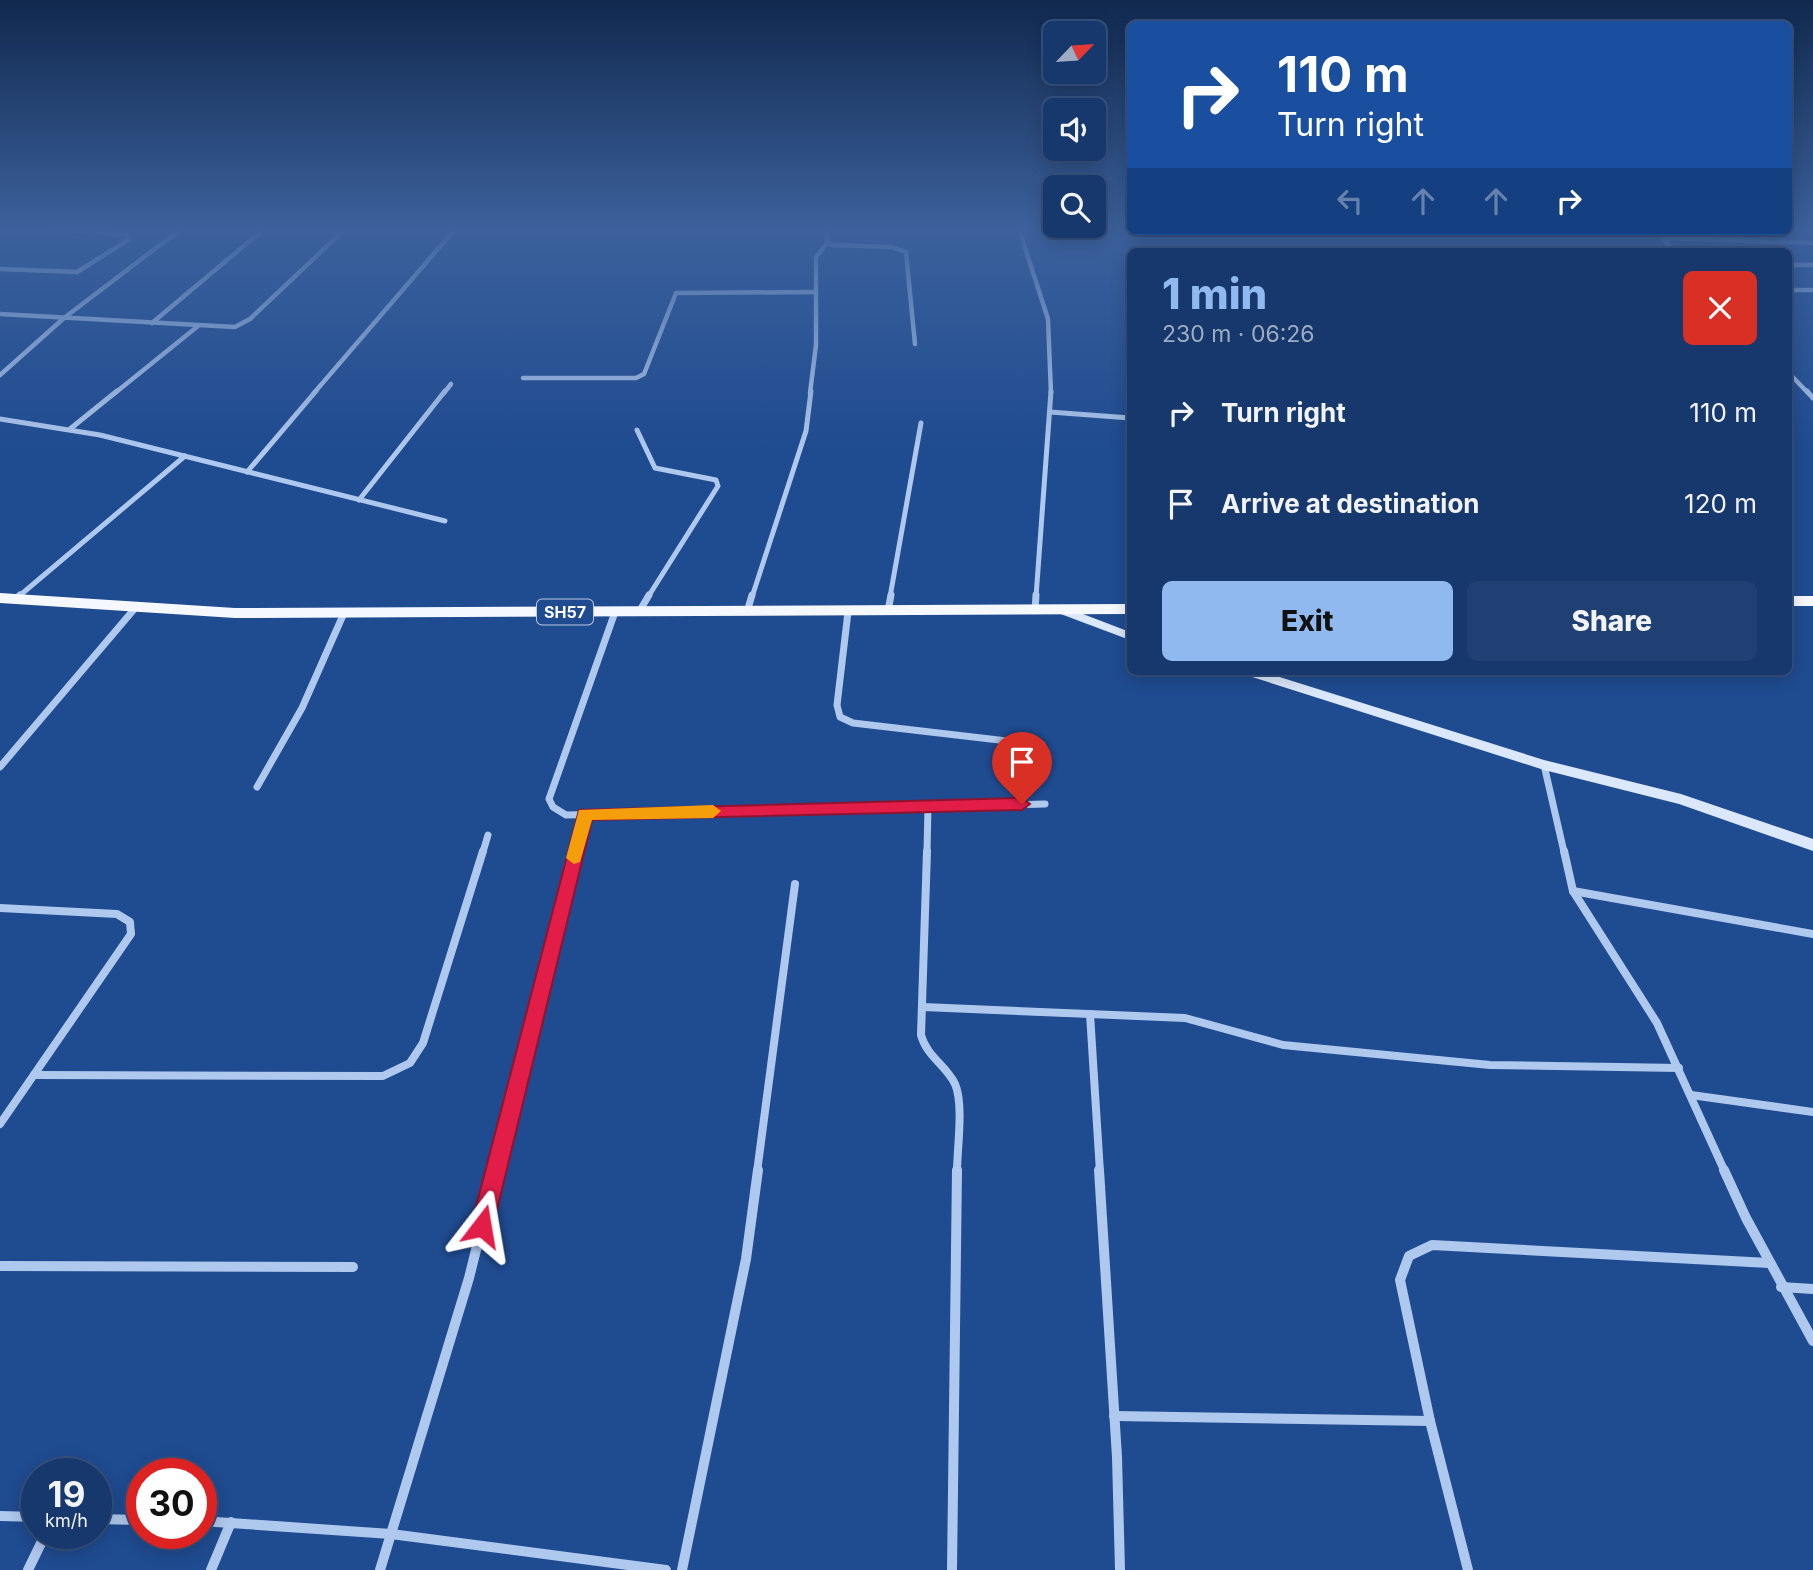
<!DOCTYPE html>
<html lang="en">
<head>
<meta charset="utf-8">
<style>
  body { margin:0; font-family:Inter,sans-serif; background:#203f72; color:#f1f3f6; height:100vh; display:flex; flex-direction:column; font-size:26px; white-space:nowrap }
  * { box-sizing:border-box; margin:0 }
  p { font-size:23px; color:#9eacc2 }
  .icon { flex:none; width:38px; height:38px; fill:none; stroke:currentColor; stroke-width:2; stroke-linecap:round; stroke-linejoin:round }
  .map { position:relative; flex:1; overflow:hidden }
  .sheet { position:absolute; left:1127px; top:248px; width:665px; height:427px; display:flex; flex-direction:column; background:#17386c; border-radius:10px; box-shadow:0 4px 18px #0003,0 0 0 2px #36527f }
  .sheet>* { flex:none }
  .top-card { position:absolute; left:1127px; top:21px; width:665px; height:214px; border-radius:10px; box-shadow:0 4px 18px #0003,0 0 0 2px #36527f; background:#1a4fa0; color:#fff; overflow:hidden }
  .needle { width:46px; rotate:65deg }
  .fabs { position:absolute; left:1043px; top:21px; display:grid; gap:14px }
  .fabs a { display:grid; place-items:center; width:63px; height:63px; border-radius:10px; background:#17386c; box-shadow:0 4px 18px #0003,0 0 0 2px #36527f; font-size:35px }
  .speed { position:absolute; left:21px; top:1458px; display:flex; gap:14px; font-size:35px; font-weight:700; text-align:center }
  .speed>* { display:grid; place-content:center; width:91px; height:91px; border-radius:50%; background:#17386c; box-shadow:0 4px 18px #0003,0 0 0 2px #36527f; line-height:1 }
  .speed small { font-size:18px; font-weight:400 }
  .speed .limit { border:10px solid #d22; background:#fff; color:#111 }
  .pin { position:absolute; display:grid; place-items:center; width:60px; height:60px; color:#fff; margin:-72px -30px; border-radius:50% 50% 50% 0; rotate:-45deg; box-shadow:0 0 7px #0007 }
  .pin .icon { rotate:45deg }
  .me { position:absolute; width:77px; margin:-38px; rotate:14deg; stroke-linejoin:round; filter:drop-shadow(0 0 5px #0008) }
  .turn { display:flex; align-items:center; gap:24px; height:147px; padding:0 35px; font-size:32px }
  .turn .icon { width:91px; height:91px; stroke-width:2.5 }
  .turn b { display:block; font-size:49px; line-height:60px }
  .lanes { display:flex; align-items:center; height:66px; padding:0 35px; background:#0003; justify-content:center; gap:35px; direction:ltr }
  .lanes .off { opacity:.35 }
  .round { display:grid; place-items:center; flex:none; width:74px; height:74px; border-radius:10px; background:#203f72 }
  .head { display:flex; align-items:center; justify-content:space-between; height:119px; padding:0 35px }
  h1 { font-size:42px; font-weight:800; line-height:52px; color:#90b9f0 }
  .button { display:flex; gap:14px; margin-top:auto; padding:14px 35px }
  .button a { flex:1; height:80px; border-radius:10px; background:#90b9f0; color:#111; font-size:28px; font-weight:800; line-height:80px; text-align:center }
  .button a+a { background:#203f72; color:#f1f3f6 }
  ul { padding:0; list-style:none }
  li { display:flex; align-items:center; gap:21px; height:91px; padding:0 35px }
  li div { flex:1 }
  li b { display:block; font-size:26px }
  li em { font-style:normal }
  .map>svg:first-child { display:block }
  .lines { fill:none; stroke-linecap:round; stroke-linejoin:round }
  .street-far4 { stroke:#afc8ed; stroke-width:4.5 }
  .street-far3 { stroke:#afc8ed; stroke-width:5 }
  .street-far2 { stroke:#afc8ed; stroke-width:7 }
  .street-far1 { stroke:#afc8ed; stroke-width:8 }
  .street { stroke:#afc8ed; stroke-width:10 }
  .secondary { fill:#dbe7fa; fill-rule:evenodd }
  .primary { fill:#f5f9ff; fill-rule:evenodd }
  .route { fill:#e11d48; stroke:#92132f; stroke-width:2 }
  .slow { fill:#f59e0b }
  .labels { text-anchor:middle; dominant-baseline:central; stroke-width:5; stroke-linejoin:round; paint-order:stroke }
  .shield { fill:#1f4b90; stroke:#bcc9de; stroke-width:2 }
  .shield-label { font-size:16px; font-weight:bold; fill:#fff }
</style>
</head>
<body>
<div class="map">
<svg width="1813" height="1570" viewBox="0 0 1813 1570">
  <rect width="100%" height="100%" fill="#1f4b90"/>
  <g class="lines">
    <g class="street-far4">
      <path d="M826,229L828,242L832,245L892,247L906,252L915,344"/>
      <path d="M1019,229L1048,319L1051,393"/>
      <path d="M1675,252L1662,238L1813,243"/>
      <path d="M1788,265H1813"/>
      <path d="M0,269L77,272L128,240V236L121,234L44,229"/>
      <path d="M1788,290H1813"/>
      <path d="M0,314L235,327L250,319L345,229"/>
      <path d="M152,323L264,229"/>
      <path d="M1788,372L1808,393"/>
      <path d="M0,375L64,318L181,229"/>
      <path d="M523,378H636L644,374L676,293L815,292"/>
      <path d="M115,393L198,326"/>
      <path d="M314,393L455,229"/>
      <path d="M444,393L451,384"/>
      <path d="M810,393L816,345V257L828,242"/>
    </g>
    <g class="street-far3">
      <path d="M1807,391L1813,398"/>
      <path d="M1050,412L1130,418"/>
      <path d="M0,419L100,435L445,521"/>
      <path d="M70,429L117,391"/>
      <path d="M637,430L655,468L716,480L718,486L648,597"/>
      <path d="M247,472L316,391"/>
      <path d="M359,500L445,391"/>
      <path d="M18,597L185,456"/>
      <path d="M752,597L806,431L811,391"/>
      <path d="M890,597L921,423"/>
      <path d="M1036,597L1051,391"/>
    </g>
    <g class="street-far2">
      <path d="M16,599L20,595"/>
      <path d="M1035,610L1036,595"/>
      <path d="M888,611L891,595"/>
      <path d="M615,612L549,799L553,807L566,815L1045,804"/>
      <path d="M639,612L649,595"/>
      <path d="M747,612L752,595"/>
      <path d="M848,612L837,705L840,717L853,723L1042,745"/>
      <path d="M1544,765L1564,852"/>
      <path d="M0,767L136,607"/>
      <path d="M257,787L302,708L344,613"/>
      <path d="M483,852L488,835"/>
      <path d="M575,852L585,814"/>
      <path d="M927,852L928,806"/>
    </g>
    <g class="street-far1">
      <path d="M927,851L921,1035C927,1057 946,1065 955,1084C964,1104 957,1149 957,1172"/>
      <path d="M1564,851L1573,891L1657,1023L1725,1172"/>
      <path d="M1573,891L1813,934"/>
      <path d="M0,908L117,914L130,922L131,934L0,1124"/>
      <path d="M923,1007L1185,1018L1283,1045L1490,1065L1679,1068"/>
      <path d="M1090,1014L1100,1172"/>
      <path d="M34,1075L383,1076L410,1063L423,1043L483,851"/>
      <path d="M1691,1095L1813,1112"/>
      <path d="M496,1172L576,851"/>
      <path d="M757,1172L795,884"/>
    </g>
    <g class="street">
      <path d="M1099,1170L1117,1457L1120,1570"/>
      <path d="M1724,1170L1746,1218L1813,1341"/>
      <path d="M0,1266L353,1267"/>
      <path d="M1781,1287L1813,1289"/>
      <path d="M1114,1416L1430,1421"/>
      <path d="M0,1516L37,1517"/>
      <path d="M96,1519L142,1520"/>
      <path d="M201,1521L391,1534L666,1570"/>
      <path d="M28,1570L46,1533"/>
      <path d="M211,1570L231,1522"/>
      <path d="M380,1570L469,1278L496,1170"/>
      <path d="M682,1570L746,1259L758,1170"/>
      <path d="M952,1570L957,1170"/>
      <path d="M1468,1570L1430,1421L1400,1280L1409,1256L1432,1245L1769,1263"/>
    </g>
    <g class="secondary">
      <path d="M1062,606L1130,632V640L1058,613L1056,610L1058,607Z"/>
      <path d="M1244,672H1264L1544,760L1681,794L1813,839V851L1679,804L1544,770L1246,675Z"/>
    </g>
    <g class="primary">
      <path d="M0,593L235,608L1130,604V614L235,618L0,603Z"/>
      <rect x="1788" y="596" width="25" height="10"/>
    </g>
  </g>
  <linearGradient id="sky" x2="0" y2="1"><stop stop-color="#11294f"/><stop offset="0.51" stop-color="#3c619c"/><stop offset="1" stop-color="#3c619c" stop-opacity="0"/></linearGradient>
  <rect width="1813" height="449" fill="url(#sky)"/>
  <path class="route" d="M1022,798L1030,804L1022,810L592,820L493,1226L490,1234L482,1237L475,1234L471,1226L579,810Z"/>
  <path class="slow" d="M713,805L721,811L713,818L592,820L580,862L574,864L566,858L579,810Z"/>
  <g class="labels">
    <rect class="shield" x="537" y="599.5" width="56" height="25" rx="5"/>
    <g class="shield-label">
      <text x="565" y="612">SH57</text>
    </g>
  </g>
</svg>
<div class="fabs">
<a><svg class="needle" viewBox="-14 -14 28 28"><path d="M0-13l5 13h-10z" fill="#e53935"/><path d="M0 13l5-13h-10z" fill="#9eacc2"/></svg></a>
<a><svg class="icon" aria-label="sound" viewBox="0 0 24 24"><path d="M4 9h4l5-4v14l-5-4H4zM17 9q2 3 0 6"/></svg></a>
<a><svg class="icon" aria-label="search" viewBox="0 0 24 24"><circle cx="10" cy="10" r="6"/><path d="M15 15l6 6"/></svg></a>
</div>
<div class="speed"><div>19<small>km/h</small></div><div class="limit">30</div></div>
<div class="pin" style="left:1022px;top:804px;background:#d93025"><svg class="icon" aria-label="arrive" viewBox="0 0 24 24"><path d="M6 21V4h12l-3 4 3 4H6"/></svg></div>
<svg class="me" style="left:482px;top:1226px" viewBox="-20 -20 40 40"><path d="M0-17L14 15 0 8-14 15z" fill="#e11d48" stroke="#fff" stroke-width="4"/></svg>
<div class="top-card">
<div class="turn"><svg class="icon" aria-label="right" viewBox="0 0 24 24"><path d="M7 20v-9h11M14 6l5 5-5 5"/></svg><div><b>110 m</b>Turn right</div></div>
<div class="lanes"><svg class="icon off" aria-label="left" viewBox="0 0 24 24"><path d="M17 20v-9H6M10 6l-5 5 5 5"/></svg><svg class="icon off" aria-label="ahead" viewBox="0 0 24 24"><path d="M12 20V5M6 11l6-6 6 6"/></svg><svg class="icon off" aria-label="ahead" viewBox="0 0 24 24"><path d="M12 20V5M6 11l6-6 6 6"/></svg><svg class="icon" aria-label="right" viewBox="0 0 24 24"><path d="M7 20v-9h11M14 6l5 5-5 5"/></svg></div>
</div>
<section class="sheet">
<div class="head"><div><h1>1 min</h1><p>230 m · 06:26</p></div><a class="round" style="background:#d93025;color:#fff"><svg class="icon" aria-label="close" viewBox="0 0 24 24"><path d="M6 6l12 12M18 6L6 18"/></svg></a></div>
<ul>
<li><svg class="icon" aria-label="right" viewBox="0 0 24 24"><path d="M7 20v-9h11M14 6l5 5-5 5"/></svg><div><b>Turn right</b></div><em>110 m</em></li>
<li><svg class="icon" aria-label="arrive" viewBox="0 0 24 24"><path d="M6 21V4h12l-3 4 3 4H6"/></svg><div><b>Arrive at destination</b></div><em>120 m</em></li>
</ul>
<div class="button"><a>Exit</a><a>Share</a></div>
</section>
</div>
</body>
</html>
